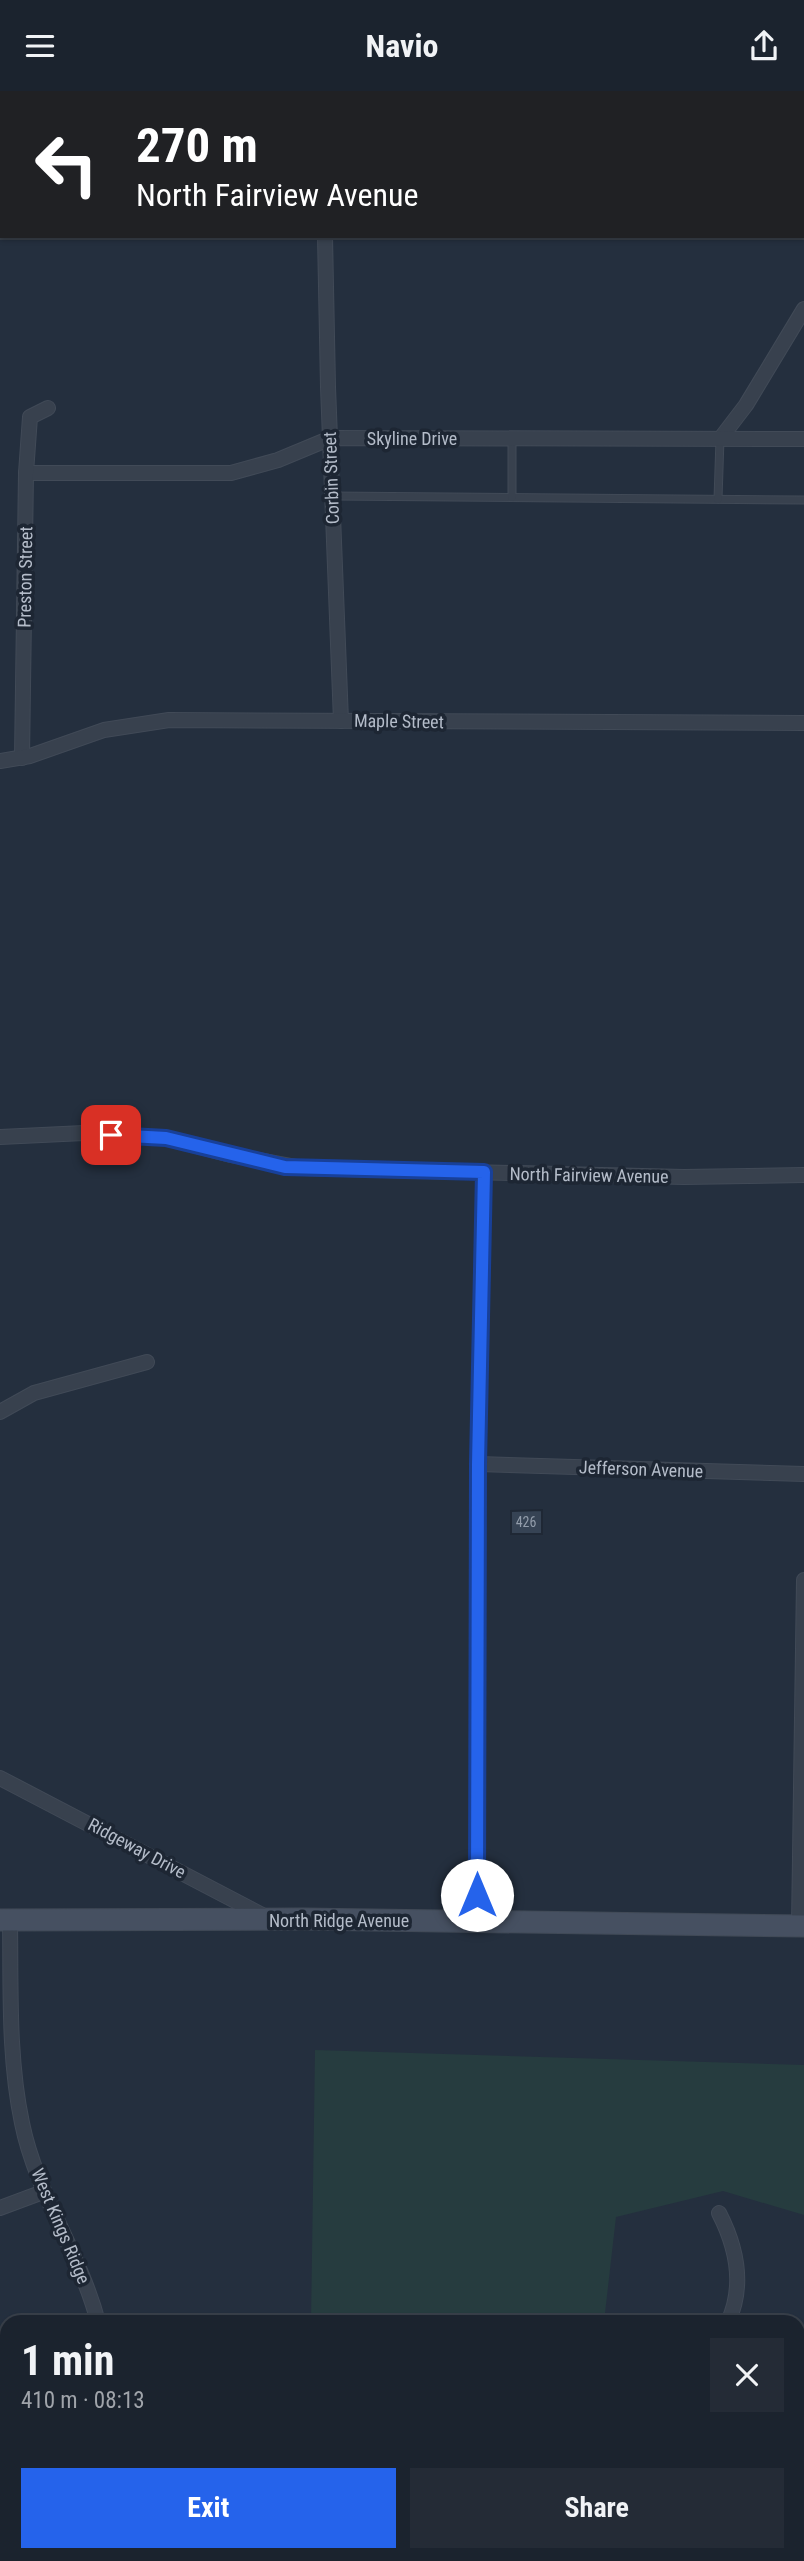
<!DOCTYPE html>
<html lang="en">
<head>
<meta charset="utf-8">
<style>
  body { margin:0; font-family:"Roboto Condensed",sans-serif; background:#242b36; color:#f1f3f6; height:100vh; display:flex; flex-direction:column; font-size:26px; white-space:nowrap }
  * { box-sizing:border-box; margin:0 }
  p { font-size:23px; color:#a0a4aa }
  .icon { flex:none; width:38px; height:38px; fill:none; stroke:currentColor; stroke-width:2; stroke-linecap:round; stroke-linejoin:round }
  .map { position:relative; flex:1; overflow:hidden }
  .side { position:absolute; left:0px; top:2224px; width:805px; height:247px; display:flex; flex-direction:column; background:#1b232e; border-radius:21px 21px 0 0; box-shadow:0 2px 5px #0004,0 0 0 2px #39404a }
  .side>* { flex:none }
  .banner { position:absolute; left:0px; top:0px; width:805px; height:147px; box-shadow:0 2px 5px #0004,0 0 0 2px #39404a; background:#202124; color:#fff; overflow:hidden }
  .pin { position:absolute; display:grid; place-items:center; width:60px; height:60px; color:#fff; margin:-30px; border-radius:14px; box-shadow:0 4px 10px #0006 }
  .me { position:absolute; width:77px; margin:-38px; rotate:0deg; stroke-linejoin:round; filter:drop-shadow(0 0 5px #0008) }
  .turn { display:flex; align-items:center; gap:24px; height:147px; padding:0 21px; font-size:32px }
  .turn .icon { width:91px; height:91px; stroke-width:2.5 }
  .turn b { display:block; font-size:49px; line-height:60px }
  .round { display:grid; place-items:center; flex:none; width:74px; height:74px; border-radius:0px; background:#242b36 }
  .overview { display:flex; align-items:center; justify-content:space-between; height:119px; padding:0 21px }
  h1 { font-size:42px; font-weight:700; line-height:52px }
  .button { display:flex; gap:14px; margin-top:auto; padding:14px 21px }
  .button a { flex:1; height:80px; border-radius:0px; background:#2563eb; color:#fff; font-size:28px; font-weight:700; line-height:80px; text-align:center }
  .button a+a { background:#242b36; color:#f1f3f6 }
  header { display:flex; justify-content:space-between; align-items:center; height:91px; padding:0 21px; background:#1b232e; font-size:32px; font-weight:700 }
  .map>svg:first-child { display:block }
  .green { fill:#263c3f }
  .building { fill:#364354; stroke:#1f2835; stroke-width:2 }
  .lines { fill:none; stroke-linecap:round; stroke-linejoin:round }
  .lane-casing { stroke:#414a57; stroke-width:9 }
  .street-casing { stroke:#414a57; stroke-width:16 }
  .secondary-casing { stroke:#414a57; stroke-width:23 }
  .lane { stroke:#38414e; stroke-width:7 }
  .street { stroke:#38414e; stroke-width:14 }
  .secondary { stroke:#465061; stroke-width:21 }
  .route-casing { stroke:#184099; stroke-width:18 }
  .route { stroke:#2563eb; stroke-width:12 }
  .labels { text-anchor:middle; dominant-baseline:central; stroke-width:7; stroke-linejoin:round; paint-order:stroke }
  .number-label { font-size:14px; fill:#929caa }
  .street-label { font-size:18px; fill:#b4bcc9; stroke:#1d2633 }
</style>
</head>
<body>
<header><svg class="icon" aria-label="menu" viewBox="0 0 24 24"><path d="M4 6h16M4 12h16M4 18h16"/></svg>Navio<svg class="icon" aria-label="share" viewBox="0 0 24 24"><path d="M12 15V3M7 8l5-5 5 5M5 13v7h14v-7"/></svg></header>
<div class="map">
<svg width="804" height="2470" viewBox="0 0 804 2470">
  <rect width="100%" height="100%" fill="#242f3e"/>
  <path class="green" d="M315,1959L804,1974V2124L723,2100L616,2126L604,2231H311Z"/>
  <path class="building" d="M542,1419V1443H511V1420Z"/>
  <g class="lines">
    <g class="lane-casing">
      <g id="lane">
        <path d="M553,0V2"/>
        <path d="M695,0V2"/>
        <path d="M332,405L804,409"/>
        <path d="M512,406V348"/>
        <path d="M718,408L720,348"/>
      </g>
    </g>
    <g class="street-casing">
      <g id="street">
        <path d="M325,2V0"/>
        <path d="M0,69H2"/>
        <path d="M803,73H804"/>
        <path d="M325,145L328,296L341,630"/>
        <path d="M720,348L746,314L804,218"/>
        <path d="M26,382H231L278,369L331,347L804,348"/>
        <path d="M22,667L26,382L30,326L48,317"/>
        <path d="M0,670L30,665L104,639L169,629L804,632"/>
        <path d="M0,1046L84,1042L166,1047L231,1064L302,1077L684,1086L804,1084"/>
        <path d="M0,1321L34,1302L147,1271"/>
        <path d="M478,1373L804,1383"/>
        <path d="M0,1687L268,1827"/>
        <path d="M10,1829C11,1896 8,1966 22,2032C36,2102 80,2162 98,2231"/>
        <path d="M477,1831L478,1373L484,1081"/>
        <path d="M799,1835L804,1489"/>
        <path d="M0,2117L43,2101"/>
        <path d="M719,2122C737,2157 745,2194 728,2231"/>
        <path d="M798,2364H804"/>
        <path d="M0,2450H7"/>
        <path d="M96,2470V2464"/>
        <path d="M595,2470L596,2464"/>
      </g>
    </g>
    <g class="secondary-casing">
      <path id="secondary" d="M0,1829L303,1828L804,1835"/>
    </g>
    <use href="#lane" class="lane"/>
    <use href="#street" class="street"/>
    <use href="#secondary" class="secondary"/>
  </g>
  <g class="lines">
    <g class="route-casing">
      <path id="route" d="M111,1044L166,1047L285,1076L484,1081L478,1373L477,1804"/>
    </g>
    <use href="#route" class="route"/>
  </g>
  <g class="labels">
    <g class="number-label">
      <text x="526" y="1431">426</text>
    </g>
    <g class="street-label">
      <text x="412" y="347">Skyline Drive</text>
      <text transform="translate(331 387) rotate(-92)">Corbin Street</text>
      <text transform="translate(25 486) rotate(-89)">Preston Street</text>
      <text transform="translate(399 630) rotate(1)">Maple Street</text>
      <text transform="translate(589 1084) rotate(1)">North Fairview Avenue</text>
      <text transform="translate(641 1378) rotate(2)">Jefferson Avenue</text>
      <text transform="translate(137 1757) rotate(28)">Ridgeway Drive</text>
      <text x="339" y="1829">North Ridge Avenue</text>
      <text transform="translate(61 2135) rotate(67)">West Kings Ridge</text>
    </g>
  </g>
</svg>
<div class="pin" style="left:111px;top:1044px;background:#d93025"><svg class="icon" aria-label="arrive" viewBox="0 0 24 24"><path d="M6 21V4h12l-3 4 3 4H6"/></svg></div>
<svg class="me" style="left:477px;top:1804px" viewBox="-20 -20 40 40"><circle r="19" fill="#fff"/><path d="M0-13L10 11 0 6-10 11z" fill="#2563eb"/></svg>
<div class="banner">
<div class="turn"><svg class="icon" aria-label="left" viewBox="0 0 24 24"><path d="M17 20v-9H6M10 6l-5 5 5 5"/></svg><div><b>270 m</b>North Fairview Avenue</div></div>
</div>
<section class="side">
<div class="overview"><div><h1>1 min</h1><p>410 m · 08:13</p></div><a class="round"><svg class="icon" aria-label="close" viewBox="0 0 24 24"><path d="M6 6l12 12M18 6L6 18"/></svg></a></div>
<div class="button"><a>Exit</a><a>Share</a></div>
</section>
</div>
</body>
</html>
